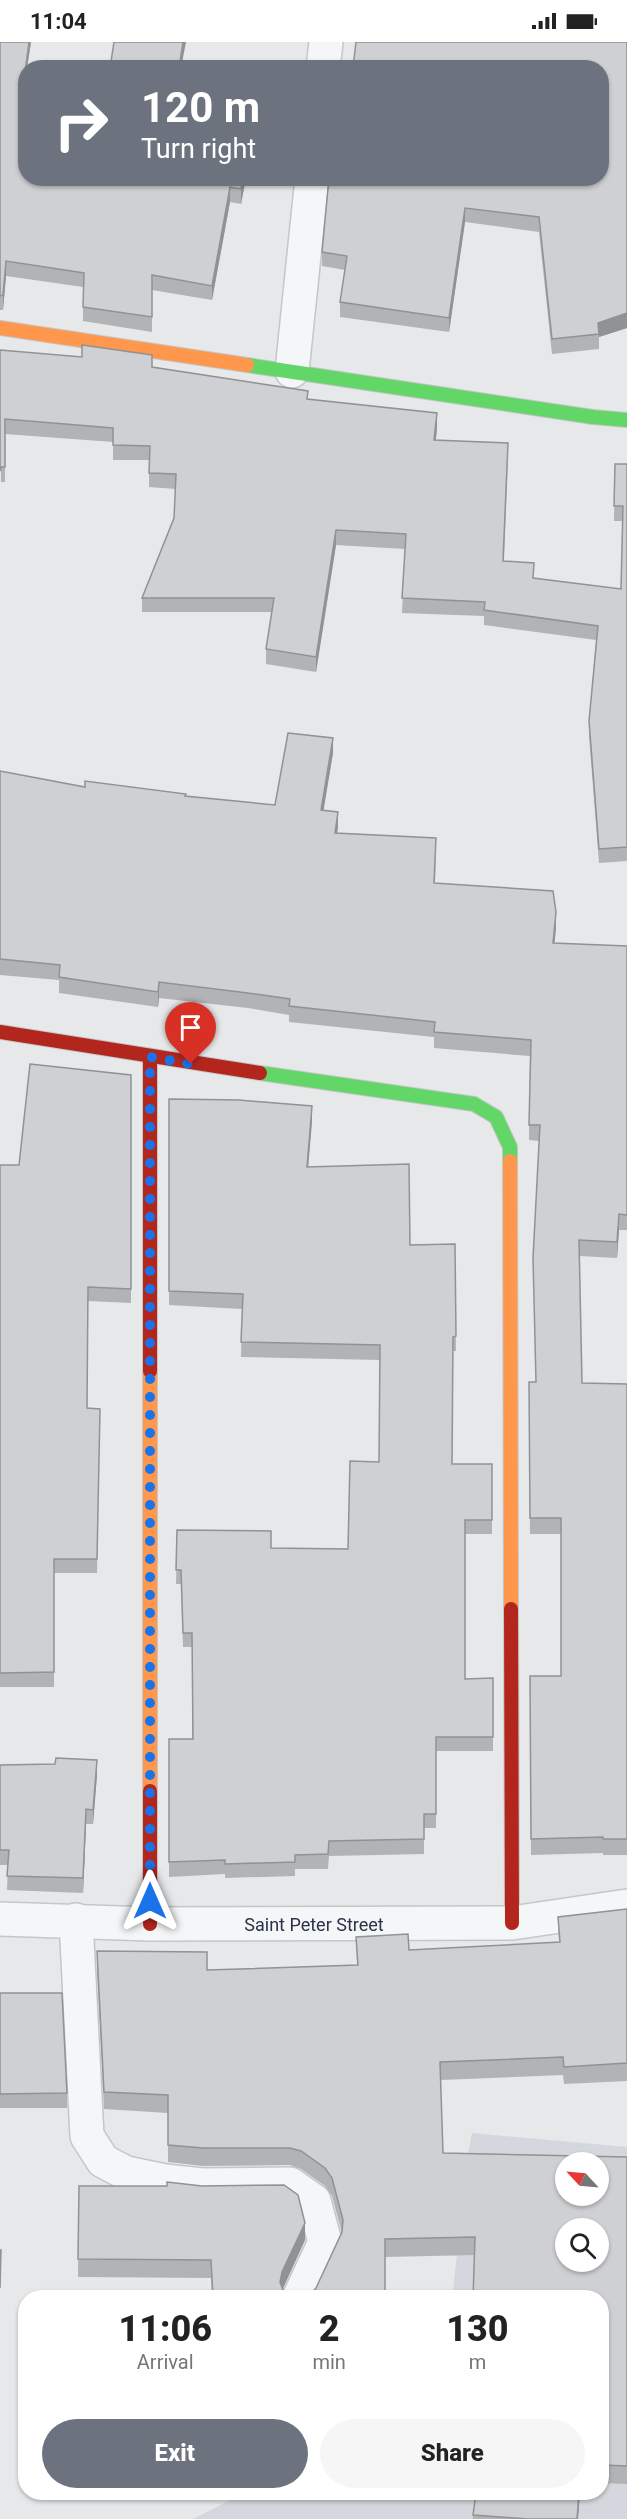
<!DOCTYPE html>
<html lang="en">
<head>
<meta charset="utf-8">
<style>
  body { margin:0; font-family:Roboto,sans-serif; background:#f6f6f6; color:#222; height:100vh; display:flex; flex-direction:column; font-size:22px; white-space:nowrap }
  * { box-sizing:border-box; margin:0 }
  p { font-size:20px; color:#767676 }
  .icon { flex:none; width:33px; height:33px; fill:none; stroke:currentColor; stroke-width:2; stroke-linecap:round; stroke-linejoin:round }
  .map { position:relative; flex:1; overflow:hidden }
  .drawer { position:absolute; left:18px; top:2248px; width:591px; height:210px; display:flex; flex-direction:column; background:#fff; border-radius:24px; box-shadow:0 2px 4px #0004 }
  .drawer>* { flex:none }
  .top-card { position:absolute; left:18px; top:18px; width:591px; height:126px; border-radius:24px; box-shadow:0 2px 4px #0004; background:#6c737f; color:#fff; overflow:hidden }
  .needle { width:39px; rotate:296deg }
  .fabs { position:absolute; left:555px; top:2110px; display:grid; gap:12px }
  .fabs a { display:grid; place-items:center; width:54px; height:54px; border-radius:50%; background:#fff; box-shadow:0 2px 4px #0004; font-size:30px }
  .pin { position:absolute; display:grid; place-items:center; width:51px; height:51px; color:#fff; margin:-62px -26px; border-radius:50% 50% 50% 0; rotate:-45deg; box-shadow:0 0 6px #0007 }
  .pin .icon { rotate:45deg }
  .me { position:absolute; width:66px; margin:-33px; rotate:0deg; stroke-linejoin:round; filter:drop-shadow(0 0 4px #0008) }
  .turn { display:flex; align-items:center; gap:21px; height:126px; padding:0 24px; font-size:27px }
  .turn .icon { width:78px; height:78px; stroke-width:2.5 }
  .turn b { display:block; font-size:42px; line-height:51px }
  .eta { display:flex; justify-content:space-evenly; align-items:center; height:102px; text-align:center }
  .eta b { font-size:36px; font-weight:800; line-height:42px }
  .cta { display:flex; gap:12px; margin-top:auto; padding:12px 24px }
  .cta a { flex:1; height:69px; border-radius:36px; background:#6c737f; color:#fff; font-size:24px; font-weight:800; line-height:69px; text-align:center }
  .cta a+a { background:#f6f6f6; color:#222 }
  .status { display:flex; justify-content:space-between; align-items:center; height:42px; padding:0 30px; background:#fff; direction:ltr }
  .status svg { height:16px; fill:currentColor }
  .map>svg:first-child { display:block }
  .built { fill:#d4d7dd; fill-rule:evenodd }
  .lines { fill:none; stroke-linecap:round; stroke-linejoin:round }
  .street-casing { stroke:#c4c6c8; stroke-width:36 }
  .fast-casing { stroke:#c4c6c8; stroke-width:16 }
  .slow-casing { stroke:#c4c6c8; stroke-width:16 }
  .jam-casing { stroke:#c4c6c8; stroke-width:16 }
  .street { stroke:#f5f6f7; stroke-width:33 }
  .fast { stroke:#63d668; stroke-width:14 }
  .slow { stroke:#ff974d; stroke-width:14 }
  .jam { stroke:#b3261e; stroke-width:14 }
  .wall { fill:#b1b3b5 }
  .shaded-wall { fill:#909294 }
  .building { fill:#ced0d3; stroke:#909294; stroke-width:1.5; fill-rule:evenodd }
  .route { stroke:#1a73e8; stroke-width:10; stroke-dasharray:0 18 }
  .labels { text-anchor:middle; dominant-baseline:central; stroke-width:5; stroke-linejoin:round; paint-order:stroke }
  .street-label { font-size:18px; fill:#2b3445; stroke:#f4f6f9 }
</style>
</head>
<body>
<div class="status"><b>11:04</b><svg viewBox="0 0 49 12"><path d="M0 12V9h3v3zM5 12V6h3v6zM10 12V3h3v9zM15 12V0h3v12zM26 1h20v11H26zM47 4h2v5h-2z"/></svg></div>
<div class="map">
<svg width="627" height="2477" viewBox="0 0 627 2477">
  <rect width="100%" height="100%" fill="#e6e8ea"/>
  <path class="built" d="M472,2091L627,2105V2477H193L244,2451H602V2256H452L457,2213L454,2183ZM566,2121H598V2154H566ZM566,2187H598V2220H566Z"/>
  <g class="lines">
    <g class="street-casing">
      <g id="street">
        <path d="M323,26L326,0"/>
        <path d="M292,329L312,136"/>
        <path d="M0,1877L150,1882L512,1881L627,1864"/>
        <path d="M76,1878L87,2094L103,2119L126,2131L165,2139L202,2143L290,2142L314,2159L325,2200L299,2256"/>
      </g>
    </g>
    <g class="fast-casing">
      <g id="fast">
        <path d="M247,323L593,375L627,378"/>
        <path d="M260,1031L474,1062L496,1075L510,1105V1119"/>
      </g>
    </g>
    <g class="slow-casing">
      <g id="slow">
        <path d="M0,286L247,323"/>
        <path d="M510,1119L511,1567"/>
        <path d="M150,1329V1749"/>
      </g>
    </g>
    <g class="jam-casing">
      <g id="jam">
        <path d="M0,990L260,1031"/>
        <path d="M150,1015V1329"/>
        <path d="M511,1567L512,1881"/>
        <path d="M150,1749V1882"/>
      </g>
    </g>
    <use href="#street" class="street"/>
    <use href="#fast" class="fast"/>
    <use href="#slow" class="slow"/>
    <use href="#jam" class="jam"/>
  </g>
  <g class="wall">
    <path d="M0,0H31L27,26H26V39L21,77L26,136H246L241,162L230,160L212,258L152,248V290L83,279V245L6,234L3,268H0Z"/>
    <path d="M627,0V286L599,295V307L552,312L539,190L465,180L449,290L340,275V260L345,228L322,224V210L329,136H602Z"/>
    <path d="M0,308L152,325L308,357L437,386L436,398L508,415L504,519L534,536L621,547L623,479H614L615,422H627V819L599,821L589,694V679L596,598L484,583V574L402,571L405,507L336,503L316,630L266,622V607L272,570H142V556L174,476L176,447L149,445V418H113V400L5,392V440H1Z"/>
    <path d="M333,711L323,768L338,785L337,791L436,812L435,841L556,886L554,901L627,904V1188H619L617,1216L579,1214L582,1341L627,1342V1813H603V1811L531,1813L530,1634H561V1492H530L529,1340H536L539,1099L529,1098L530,1014L434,1006V995L289,980V973L248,966L159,956L158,965L59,951V938L0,933V729L85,745L275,763Z"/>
    <path d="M131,1033V1261L88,1259L87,1366L100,1367L97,1531H54V1645H0V1123H19Z"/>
    <path d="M169,1057L312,1079L308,1125L410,1203L455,1202L456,1309H453L452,1422H492V1492H465V1637L493,1636V1709H436V1786H424V1812L329,1814L328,1827H295V1834L225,1836V1832L169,1835V1697H192V1605H183L181,1542H176L177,1488L271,1506L348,1507L379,1420L380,1318L241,1315L242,1267L169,1263Z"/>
    <path d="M0,1723L97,1733L93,1782H86L83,1851L7,1848L8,1823H0Z"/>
    <path d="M627,1867V2039L564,2042L563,2033L440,2038L443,2111L627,2115V2442L602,2441V2256L475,2213L385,2215L309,2254L316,2246L342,2191L332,2154L325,2144L301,2127L290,2123L203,2124L168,2120V2071L104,2067L97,1927V1909L207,1928L357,1923L356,1895L409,1908L559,1900L558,1875Z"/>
    <path d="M0,1951L67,2051V2066H0Z"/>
    <path d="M79,2144L305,2198L283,2247V2248L291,2255L296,2256H212L211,2236L78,2235Z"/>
    <path d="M473,2473L578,2477H473Z"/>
  </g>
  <g class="shaded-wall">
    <path d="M29,0H31L27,26H26V39L19,91V77Z"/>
    <path d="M183,0H186L181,26H179Z"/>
    <path d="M243,136H246L241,162V147Z"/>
    <path d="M230,145V160L212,258V244Z"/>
    <path d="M465,166V180L449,290V276Z"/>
    <path d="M6,219V234L3,268V253Z"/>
    <path d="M627,271V286L599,295L598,281Z"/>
    <path d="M437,371V386L434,412V398Z"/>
    <path d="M336,488V503L316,630V615Z"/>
    <path d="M333,696V711L321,784V768Z"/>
    <path d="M338,770V785L335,807V791Z"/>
    <path d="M556,870V886L553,917V901Z"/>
    <path d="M159,940V956L158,965V950Z"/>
    <path d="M312,1064V1079L307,1139V1125Z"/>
    <path d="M619,1172V1188L617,1216V1200Z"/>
    <path d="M97,1718V1733L93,1782V1768Z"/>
    <path d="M86,1767V1782L83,1851V1836Z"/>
    <path d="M305,2181V2198L282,2248L280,2240L282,2230Z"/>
    <path d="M579,2451H580L578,2477H577Z"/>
  </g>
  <g class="building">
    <path d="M0,0H29L19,77L26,78V136H243L241,147L230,145L212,244L152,233V275L83,265L84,231L6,219L3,253L0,254Z"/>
    <path d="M114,0H183L179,26H110Z"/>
    <path d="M356,0H627V271L598,281L599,292L552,297L539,175L465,166L449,276L340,260L347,214L322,210L329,136H602V26H353Z"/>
    <path d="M82,303L152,313V325L308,349L307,357L437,371L434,398L508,401L503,519L534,521L533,536L621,547L623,464H614L615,422H627V805L599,807L589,679L598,584L484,568L485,560L402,556L406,492L336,488L316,615L266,607L274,556H142L174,476L176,432L149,431L150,404L113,403V386L5,377V425H1L0,429V308L82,315Z"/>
    <path d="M288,691L333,696L321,768L338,770L335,791L436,796L434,841L553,849L556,870L553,901L627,904V1173L619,1172L617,1200L579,1198L582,1341L627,1342V1797H603V1795L531,1797L530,1634H561V1476H530L529,1340H536L533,1216L540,1083H529L531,998L434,990L435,980L289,964L290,957L248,951L159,940L158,950L59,935L60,923L0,917V729L85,745V739L186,752L185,754L275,763Z"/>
    <path d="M30,1022L131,1033V1247L88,1245L87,1366L100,1367L97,1517H54V1630L0,1631V1123H19Z"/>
    <path d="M169,1057L239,1058L312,1064L307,1125L409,1122L410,1203L455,1202L456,1294L453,1295L452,1422H492V1478H465V1637L493,1636V1695H436V1772H424V1797L329,1799L328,1812L295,1813V1820L225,1822V1818L169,1820V1697H193L192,1591H183L181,1528H176L177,1488L271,1489V1506L348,1507L350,1419L379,1420L380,1303L241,1300L243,1252L169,1249Z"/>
    <path d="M56,1716L97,1718L93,1768L86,1767L83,1836L7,1834L9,1808H0V1723L55,1722Z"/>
    <path d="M627,1867V2021L564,2025L563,2015L440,2020L443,2111L627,2115V2424L602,2423V2256H473L475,2195L385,2197V2256H303L309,2254L316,2246L342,2190L343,2178L332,2136L325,2126L301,2109L290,2106H203L168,2103V2053L104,2050L97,1909L207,1910V1928L358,1923L356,1895L408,1892L409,1908L560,1900L558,1875ZM566,2121H598V2154H566ZM566,2187H598V2220H566Z"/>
    <path d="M0,1951H62L67,2051L0,2052Z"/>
    <path d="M167,2140L202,2144L284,2143L298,2153L305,2181L282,2230L280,2240L283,2248L291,2255L296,2256H213L211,2218L78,2217L79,2144H167Z"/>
    <path d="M0,2208H1L0,2246Z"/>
    <path d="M476,2451H579L577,2477H528L473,2473Z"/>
  </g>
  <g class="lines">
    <path class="route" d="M150,1859V1015L191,1022"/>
  </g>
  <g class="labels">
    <g class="street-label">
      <text x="314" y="1882">Saint Peter Street</text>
    </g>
  </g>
</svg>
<div class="fabs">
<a><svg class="needle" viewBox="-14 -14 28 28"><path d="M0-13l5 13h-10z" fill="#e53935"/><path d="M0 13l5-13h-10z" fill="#767676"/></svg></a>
<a><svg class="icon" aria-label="search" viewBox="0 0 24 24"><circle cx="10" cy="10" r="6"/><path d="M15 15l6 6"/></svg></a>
</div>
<div class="pin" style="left:191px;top:1022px;background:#d93025"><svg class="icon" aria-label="arrive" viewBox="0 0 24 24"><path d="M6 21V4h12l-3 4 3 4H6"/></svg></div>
<svg class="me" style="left:150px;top:1859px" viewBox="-20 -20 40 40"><path d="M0-17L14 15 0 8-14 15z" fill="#1a73e8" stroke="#fff" stroke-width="4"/></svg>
<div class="top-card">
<div class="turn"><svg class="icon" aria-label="right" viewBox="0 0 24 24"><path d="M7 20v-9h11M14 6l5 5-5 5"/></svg><div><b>120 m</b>Turn right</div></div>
</div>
<section class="drawer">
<div class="eta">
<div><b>11:06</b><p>Arrival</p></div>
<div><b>2</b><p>min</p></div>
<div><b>130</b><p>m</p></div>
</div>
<div class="cta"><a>Exit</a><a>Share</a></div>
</section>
</div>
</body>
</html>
